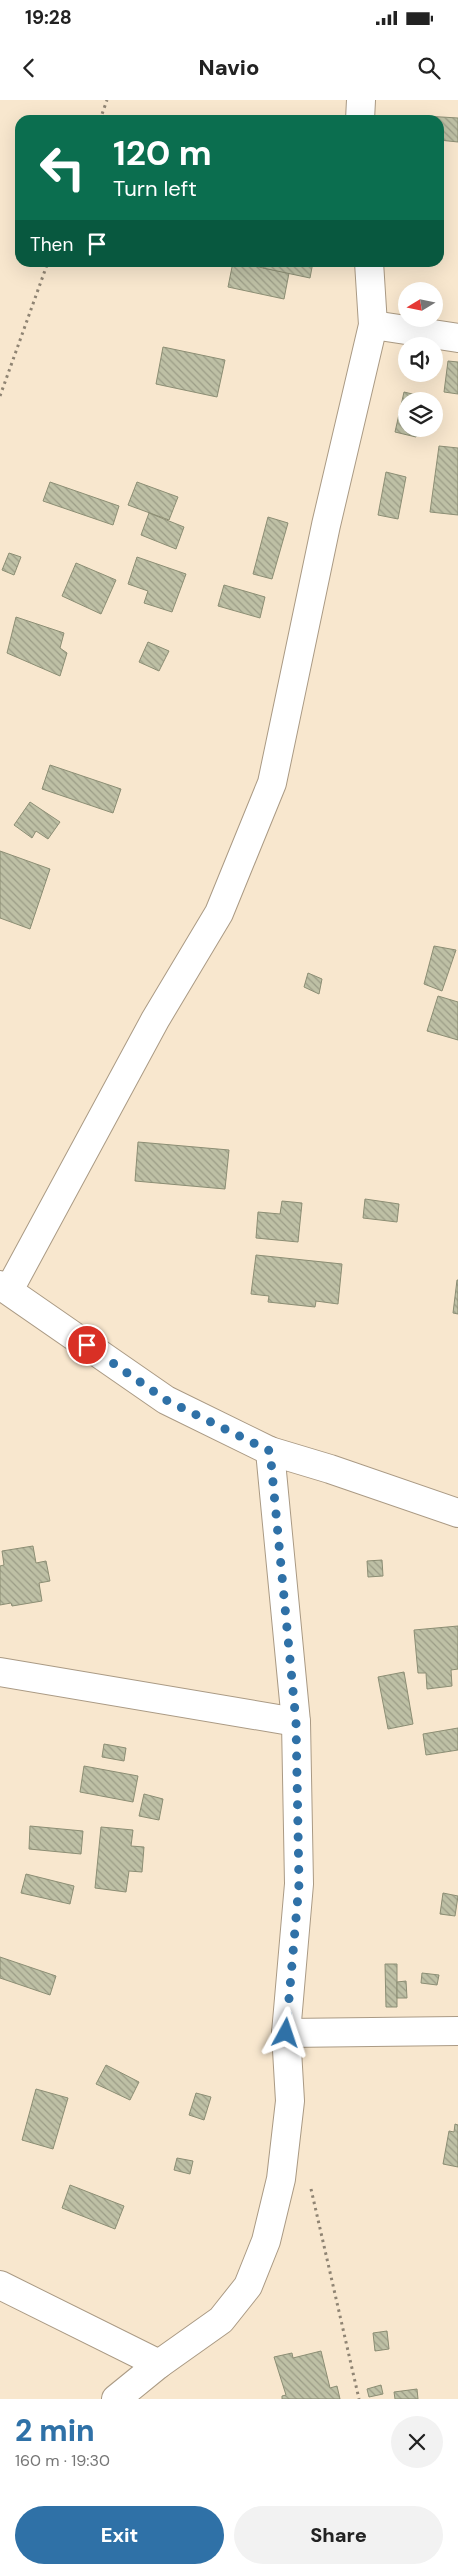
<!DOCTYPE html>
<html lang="en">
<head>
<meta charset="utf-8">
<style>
  body { margin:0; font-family:"DM Sans",sans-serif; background:#f2f2f2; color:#222; height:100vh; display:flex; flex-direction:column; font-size:19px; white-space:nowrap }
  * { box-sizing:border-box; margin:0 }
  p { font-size:16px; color:#767676 }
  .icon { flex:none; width:28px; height:28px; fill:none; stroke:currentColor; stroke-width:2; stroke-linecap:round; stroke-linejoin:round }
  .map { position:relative; height:2299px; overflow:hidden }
  .sheet { display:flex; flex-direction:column; background:#fff; flex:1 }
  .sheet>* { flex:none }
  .guide { position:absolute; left:15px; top:15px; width:429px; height:152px; border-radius:15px; box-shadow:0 5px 20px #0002; background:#0b6e4f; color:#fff; overflow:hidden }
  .needle { width:32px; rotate:260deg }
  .fabs { position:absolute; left:398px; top:182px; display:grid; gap:10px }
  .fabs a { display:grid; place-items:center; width:45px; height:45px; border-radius:50%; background:#fff; box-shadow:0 5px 20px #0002; font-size:25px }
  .pin { position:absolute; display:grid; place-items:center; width:42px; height:42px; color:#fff; margin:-21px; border:2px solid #fff; border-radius:50%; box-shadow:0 1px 5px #0007 }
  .me { position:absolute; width:55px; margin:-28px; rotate:5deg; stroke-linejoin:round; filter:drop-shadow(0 0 4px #0008) }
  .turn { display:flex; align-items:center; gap:18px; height:105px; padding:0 15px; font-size:22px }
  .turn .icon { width:65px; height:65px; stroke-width:2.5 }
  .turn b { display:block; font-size:35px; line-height:42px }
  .then { display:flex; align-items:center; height:48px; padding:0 15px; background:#0003; gap:10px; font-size:19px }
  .round { display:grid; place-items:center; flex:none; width:52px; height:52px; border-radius:26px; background:#f2f2f2 }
  .head { display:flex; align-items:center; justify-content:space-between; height:85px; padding:0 15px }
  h1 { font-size:30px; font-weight:800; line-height:38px; color:#2f71a7 }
  .cta { display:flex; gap:10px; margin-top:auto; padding:10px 15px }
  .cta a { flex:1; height:58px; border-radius:30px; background:#2f71a7; color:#fff; font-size:20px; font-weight:800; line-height:58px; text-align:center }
  .cta a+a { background:#f2f2f2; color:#222 }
  .status { display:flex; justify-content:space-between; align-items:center; height:35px; padding:0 25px; background:#fff; direction:ltr }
  .status svg { height:14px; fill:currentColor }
  header { display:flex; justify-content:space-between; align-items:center; height:65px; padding:0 15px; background:#fff; font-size:22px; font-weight:800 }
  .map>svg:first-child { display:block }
  .building { fill:url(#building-back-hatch); stroke:#8c8e74 }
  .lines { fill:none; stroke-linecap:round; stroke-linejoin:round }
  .minor-casing { stroke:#aa9a84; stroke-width:30 }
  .path { stroke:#8f8473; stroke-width:3; stroke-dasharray:2.5 4; stroke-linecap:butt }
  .minor { stroke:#fff; stroke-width:28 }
  .route { stroke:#2f71a7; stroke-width:9; stroke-dasharray:0 16.2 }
</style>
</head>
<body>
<div class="status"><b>19:28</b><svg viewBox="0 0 49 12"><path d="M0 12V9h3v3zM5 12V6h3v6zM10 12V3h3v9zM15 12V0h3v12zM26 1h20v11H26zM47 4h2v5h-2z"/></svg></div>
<header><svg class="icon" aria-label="back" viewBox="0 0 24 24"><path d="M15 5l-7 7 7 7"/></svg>Navio<svg class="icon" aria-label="search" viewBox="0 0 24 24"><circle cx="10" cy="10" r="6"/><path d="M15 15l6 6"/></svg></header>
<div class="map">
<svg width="458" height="2299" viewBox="0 0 458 2299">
  <defs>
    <pattern id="building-back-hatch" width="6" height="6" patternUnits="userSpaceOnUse" patternTransform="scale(1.25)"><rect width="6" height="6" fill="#bec0a5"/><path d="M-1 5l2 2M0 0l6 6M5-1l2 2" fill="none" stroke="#9b9c86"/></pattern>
  </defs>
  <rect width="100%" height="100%" fill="#f8e7ce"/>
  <g class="building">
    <path d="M425,16L458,18V42L439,40V20H425Z"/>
    <path d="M233,162L289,173L284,199L228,187Z"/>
    <path d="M264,162H313L310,178L263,168Z"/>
    <path d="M163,247L225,260L217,297L156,284Z"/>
    <path d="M448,261L458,262V294L444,292Z"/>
    <path d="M404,292L425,297L424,301H406V329H418L416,337L395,332Z"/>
    <path d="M439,346L458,348V415L430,412Z"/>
    <path d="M386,372L406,377L398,419L378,415Z"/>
    <path d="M50,382L119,406L113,425L43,401Z"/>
    <path d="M137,382L178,397L169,420L128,405Z"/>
    <path d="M149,413L184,427L176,449L141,435Z"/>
    <path d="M268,417L288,423L272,479L253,474Z"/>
    <path d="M9,453L21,457L14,475L2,470Z"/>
    <path d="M137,457L186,474L172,512L144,503L148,491L128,484Z"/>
    <path d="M76,463L116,480L101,514L62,496Z"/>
    <path d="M224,485L265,497L260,518L218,506Z"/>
    <path d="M16,517L64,533L60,548L67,553L60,576L7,553Z"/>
    <path d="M148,542L169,551L159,571L139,562Z"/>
    <path d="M50,665L121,689L113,713L42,689Z"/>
    <path d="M30,702L60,722L48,739L36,731L32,738L14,725Z"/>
    <path d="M0,751L50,769L30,829L0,818Z"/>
    <path d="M434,846L456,850L442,891L424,884Z"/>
    <path d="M308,873L322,879L319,894L304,887Z"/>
    <path d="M438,896L458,902V940L427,931Z"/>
    <path d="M138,1042L229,1050L225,1089L135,1081Z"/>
    <path d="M365,1099L399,1104L397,1122L363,1118Z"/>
    <path d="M282,1101L302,1103L298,1142L256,1138L258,1112L280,1114Z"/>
    <path d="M256,1155L342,1164L338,1204L316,1201L315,1207L268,1202L269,1196L251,1194Z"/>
    <path d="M457,1180H458V1214L453,1213Z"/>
    <path d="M33,1446L36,1463L46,1461L50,1481L39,1483L42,1501L12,1506L11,1503L0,1505V1466L4,1465L2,1451Z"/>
    <path d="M382,1460L383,1476L368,1477L367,1461Z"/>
    <path d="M458,1526V1569L451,1570L452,1586L427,1589L426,1573H418L414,1530Z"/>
    <path d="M404,1572L413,1624L388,1629L378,1577Z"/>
    <path d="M458,1628V1650L426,1655L423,1634Z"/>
    <path d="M104,1644L126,1648L124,1661L102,1657Z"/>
    <path d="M84,1666L138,1676L133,1702L80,1692Z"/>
    <path d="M144,1694L163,1699L159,1720L139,1716Z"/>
    <path d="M30,1726L83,1731L81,1754L29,1749Z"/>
    <path d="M101,1727L133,1730L131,1746L144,1747L142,1772L129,1771L126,1792L95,1788Z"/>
    <path d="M26,1774L74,1786L70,1804L21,1793Z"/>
    <path d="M443,1793L458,1796L455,1816L440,1814Z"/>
    <path d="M0,1857L56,1876L50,1895L0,1878Z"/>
    <path d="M385,1864H397V1907H386Z"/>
    <path d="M422,1873L439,1875L437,1885L421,1883Z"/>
    <path d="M406,1881L407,1898H397V1882Z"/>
    <path d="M106,1965L139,1982L130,2000L96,1984Z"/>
    <path d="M36,1989L68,1998L53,2049L22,2040Z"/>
    <path d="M196,1993L211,1997L204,2020L189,2015Z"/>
    <path d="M455,2024L458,2025V2067L443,2064L449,2031L454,2032Z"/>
    <path d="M177,2058L193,2061L190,2074L174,2070Z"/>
    <path d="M70,2085L124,2106L115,2129L62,2108Z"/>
    <path d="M387,2231L389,2249L375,2251L373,2233Z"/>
    <path d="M321,2251L330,2288L337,2286L340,2299H282V2296L286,2295L274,2257L292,2253L293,2258Z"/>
    <path d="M381,2285L383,2294L369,2297L367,2289Z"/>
    <path d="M417,2289L418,2299H395L394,2292Z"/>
  </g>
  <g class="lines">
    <g class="minor-casing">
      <g id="minor">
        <path d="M360,20L361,0"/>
        <path d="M373,225L458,238"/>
        <path d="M0,1185L166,1300L270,1351L330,1369L458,1413"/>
        <path d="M9,1190L155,920L219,813L272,683L326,425L373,225L369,162"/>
        <path d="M0,1572L296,1622"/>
        <path d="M286,1933L458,1931"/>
        <path d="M0,2185L159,2264"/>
        <path d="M116,2299L159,2264L221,2220L248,2186L266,2141L281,2079L290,2001L286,1933L299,1784L296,1622L270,1351"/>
      </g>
    </g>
    <g class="path">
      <path d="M100,20L107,0"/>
      <path d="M0,296L48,162"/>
      <path d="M311,2089L359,2299"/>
    </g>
    <use href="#minor" class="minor"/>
  </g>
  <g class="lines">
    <path class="route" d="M87,1245L166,1300L270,1351L296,1622L299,1784L286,1933"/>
  </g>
</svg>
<div class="fabs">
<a><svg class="needle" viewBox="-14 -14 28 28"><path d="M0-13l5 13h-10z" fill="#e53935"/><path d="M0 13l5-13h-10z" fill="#767676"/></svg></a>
<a><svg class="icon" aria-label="sound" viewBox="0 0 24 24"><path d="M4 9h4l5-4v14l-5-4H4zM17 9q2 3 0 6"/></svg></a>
<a><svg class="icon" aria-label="layers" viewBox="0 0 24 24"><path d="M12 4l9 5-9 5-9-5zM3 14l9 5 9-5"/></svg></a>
</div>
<div class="pin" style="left:87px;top:1245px;background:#d93025"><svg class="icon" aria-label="arrive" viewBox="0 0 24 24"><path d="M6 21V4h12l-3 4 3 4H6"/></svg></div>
<svg class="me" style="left:286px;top:1933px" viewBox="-20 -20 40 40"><path d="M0-17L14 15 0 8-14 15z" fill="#2f71a7" stroke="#fff" stroke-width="4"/></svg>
<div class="guide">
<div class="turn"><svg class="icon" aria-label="left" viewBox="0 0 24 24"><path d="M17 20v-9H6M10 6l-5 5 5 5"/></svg><div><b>120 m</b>Turn left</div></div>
<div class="then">Then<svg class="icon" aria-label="arrive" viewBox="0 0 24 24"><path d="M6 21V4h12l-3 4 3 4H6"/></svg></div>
</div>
</div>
<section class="sheet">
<div class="head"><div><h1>2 min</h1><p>160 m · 19:30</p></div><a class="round"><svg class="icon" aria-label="close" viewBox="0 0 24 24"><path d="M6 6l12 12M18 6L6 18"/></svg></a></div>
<div class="cta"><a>Exit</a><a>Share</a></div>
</section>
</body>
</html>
